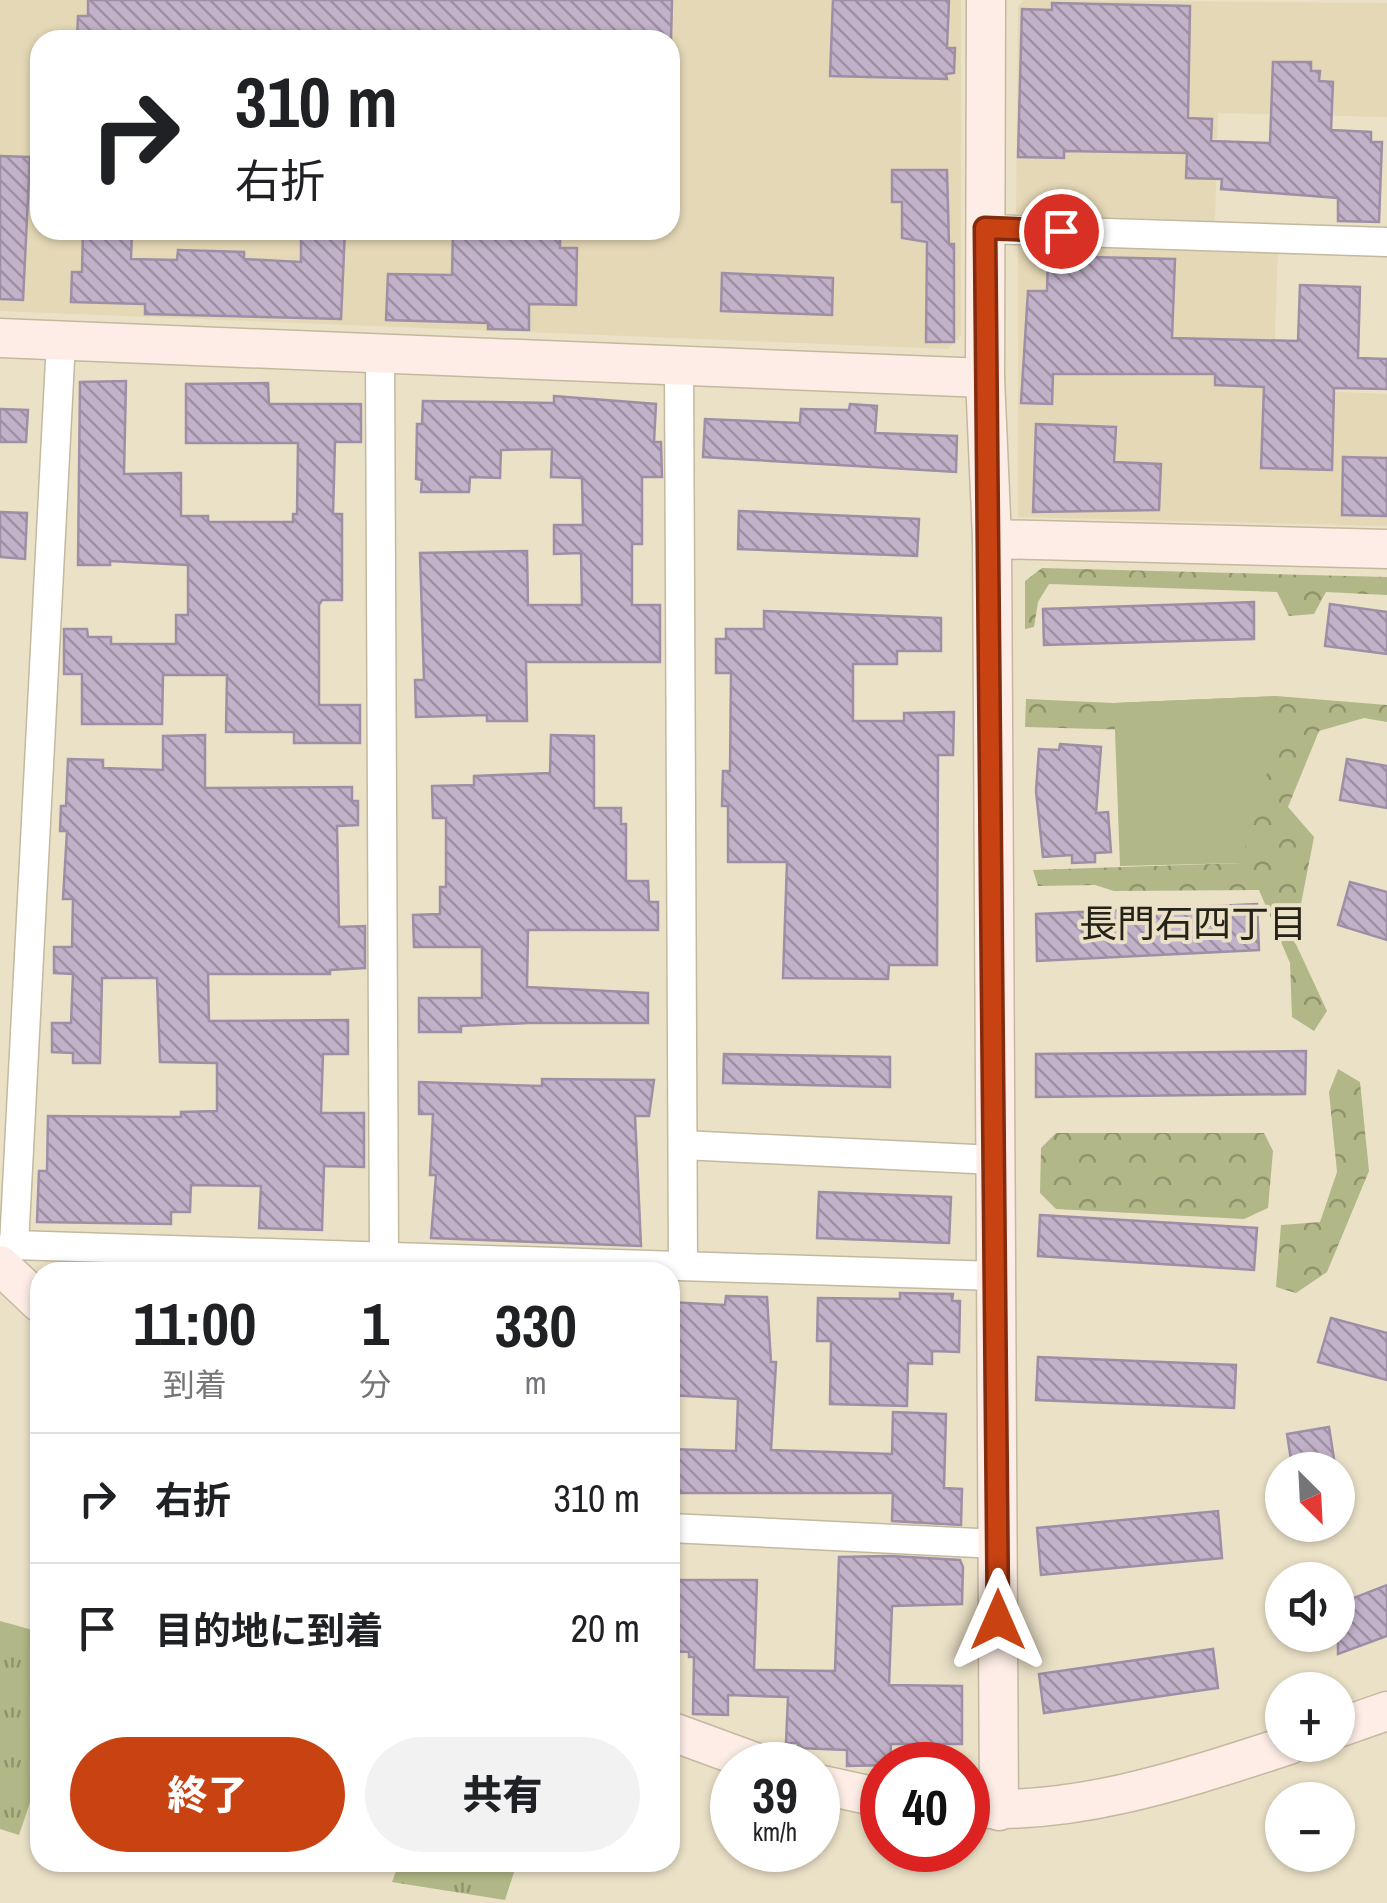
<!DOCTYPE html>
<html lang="ja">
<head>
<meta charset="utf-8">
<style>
  body { margin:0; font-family:"Archivo Narrow","Noto Sans JP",sans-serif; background:#f2f2f2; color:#202124; height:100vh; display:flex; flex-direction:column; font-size:38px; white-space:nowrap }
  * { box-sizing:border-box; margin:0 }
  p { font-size:32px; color:#757577 }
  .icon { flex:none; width:55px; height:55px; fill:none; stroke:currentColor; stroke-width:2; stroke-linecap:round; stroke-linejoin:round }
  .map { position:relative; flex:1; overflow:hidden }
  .drawer { position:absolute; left:30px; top:1262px; width:650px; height:610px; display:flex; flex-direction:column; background:#fff; border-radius:30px; box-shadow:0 2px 8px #0004 }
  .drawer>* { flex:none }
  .top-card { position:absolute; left:30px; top:30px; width:650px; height:210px; border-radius:30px; box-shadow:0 2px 8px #0004; background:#fff; color:#202124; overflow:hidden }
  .needle { width:65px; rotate:156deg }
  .buttons { position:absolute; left:1265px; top:1452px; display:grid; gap:20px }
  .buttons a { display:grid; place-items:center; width:90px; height:90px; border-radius:50%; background:#fff; box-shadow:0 2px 8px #0004; font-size:50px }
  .speed { position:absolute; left:710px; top:1742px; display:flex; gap:20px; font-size:50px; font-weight:700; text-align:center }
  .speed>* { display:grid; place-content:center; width:130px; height:130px; border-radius:50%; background:#fff; box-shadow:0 2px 8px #0004; line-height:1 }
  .speed small { font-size:25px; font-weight:400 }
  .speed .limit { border:15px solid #d22; background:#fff; color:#111 }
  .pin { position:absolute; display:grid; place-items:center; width:85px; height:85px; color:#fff; margin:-42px; border:5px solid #fff; border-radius:50%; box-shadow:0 2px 10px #0007 }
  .me { position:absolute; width:110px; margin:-55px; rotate:0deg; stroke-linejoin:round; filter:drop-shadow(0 0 8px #0008) }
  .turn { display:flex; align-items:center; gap:35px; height:210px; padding:0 40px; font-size:45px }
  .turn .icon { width:130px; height:130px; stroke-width:2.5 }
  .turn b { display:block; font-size:70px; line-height:85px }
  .eta { display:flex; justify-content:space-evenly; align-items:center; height:170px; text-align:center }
  .eta b { font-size:60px; font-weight:800; line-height:70px }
  .cta { display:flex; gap:20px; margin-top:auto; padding:20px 40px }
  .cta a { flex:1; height:115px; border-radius:60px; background:#c94212; color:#fff; font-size:40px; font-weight:800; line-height:115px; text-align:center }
  .cta a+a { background:#f2f2f2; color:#202124 }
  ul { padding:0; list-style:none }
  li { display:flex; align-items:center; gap:30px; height:130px; padding:0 40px; border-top:2px solid #e0e0e0 }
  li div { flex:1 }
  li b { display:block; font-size:38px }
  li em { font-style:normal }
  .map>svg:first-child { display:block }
  .built { fill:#e4d8b6; fill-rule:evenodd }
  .grass { fill:url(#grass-tufts) }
  .forest { fill:url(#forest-crowns) }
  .park { fill:#b1b786 }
  .building { fill:url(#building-back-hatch); stroke:#9e8fa6; stroke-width:2.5 }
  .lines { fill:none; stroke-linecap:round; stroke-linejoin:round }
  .street-casing { stroke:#c2b99f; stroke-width:31 }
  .secondary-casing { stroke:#c2b99f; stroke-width:41 }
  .street { stroke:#fff; stroke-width:28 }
  .secondary { stroke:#feede6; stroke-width:38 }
  .route-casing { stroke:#832b0c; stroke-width:25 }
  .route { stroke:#c94212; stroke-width:18 }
  .labels { text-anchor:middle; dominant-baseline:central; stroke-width:8; stroke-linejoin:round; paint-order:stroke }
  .neighbourhood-label { font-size:38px; fill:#252218; stroke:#ebe1c7 }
</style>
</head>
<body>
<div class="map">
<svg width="1387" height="1903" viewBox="0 0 1387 1903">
  <defs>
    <pattern id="grass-tufts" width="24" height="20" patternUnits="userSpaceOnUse" patternTransform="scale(2.5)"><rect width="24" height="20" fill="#b1b786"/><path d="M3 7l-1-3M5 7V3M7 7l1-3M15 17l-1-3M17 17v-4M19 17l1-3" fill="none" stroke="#90946d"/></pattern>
    <pattern id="forest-crowns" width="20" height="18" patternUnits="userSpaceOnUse" patternTransform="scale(2.5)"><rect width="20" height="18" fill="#b1b786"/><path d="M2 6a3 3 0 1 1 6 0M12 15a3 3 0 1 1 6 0" fill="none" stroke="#90946d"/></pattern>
    <pattern id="building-back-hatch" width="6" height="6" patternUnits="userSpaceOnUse" patternTransform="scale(2.5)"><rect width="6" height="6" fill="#c1b1c9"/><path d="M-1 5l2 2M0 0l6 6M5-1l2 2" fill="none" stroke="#9d90a2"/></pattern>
  </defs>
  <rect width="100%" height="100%" fill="#ebe1c7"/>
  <g class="built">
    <path d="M0,0H961V335L948,349L0,311ZM40,40H670V230H40Z"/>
    <path d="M1024,0L1387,3V117L1218,113L1215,221L1016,214L1018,6Z"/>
    <path d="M1018,242L1278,250L1273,389L1387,394V526L1018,517Z"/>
  </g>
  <g class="grass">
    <path d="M0,1621L40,1632V1773L19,1835L0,1829Z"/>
    <path d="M399,1863V1862L517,1863L505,1900L392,1882Z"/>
  </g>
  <g class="forest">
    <path d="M1042,568L1387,577V595L1326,592L1314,614L1289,616L1277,592L1049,584L1038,602L1034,627L1025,629V581Z"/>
    <path d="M1276,696L1387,705V722L1364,718L1319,731L1288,807L1314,837L1294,940L1327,1011L1314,1031L1292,1017L1290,963L1259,890L1114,891L1095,885L1038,886L1033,870L1242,863V733L1025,727L1026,699L1114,703Z"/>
    <path d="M1338,1069L1360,1082L1369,1171L1327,1272L1296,1293L1276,1287L1281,1225L1320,1222L1337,1172L1329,1092Z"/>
    <path d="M1056,1133H1264L1273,1151L1268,1208L1244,1219L1056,1209L1040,1193L1041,1148Z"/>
  </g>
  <path class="park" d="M1276,696L1281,747L1257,793L1242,863L1120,866L1114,703Z"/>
  <g class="building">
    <path d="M88,0H672L671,40H592L593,33L515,31V40H77L78,16H88Z"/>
    <path d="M833,0H949L947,48H955L954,73L946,74L947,79L830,76Z"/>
    <path d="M1052,3L1190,6L1188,118L1212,119L1211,141L1270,143L1273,62H1311V71H1320L1319,81L1333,82L1331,130L1371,132V142H1382L1379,222L1338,221V198L1221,189L1222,179L1186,178L1187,153L1064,151V158L1018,157L1022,9L1052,10Z"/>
    <path d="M0,156L30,157L23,300L0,299Z"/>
    <path d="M892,170H947L949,244H954V342H926L927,242L902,238V202H892Z"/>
    <path d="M83,230H132L131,259L177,260L178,250L244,252V259L301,262V230H345L341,319L145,314V304L71,302L72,272H82Z"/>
    <path d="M453,230H560V248H577L576,305L529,304V330L488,329V323L386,320L388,274L452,275Z"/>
    <path d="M1048,256L1175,259L1172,338L1298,341L1300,285L1360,287L1358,358L1387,359V389L1334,388L1332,470L1261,468L1264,387L1215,385V374H1053L1052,404L1021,403L1028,291H1047Z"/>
    <path d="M722,273L833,278L832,315L721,311Z"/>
    <path d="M126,381L124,474L181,473V516H208V522H293V514H297L298,443H186V384L268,383L269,404H361V442H335L333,514H342V600H322L319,605V705H360V743H294V732H226L227,675H163L162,724H82V674H64V629H87L88,637H111V644H176V615H188V565L110,561V565H78L80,382Z"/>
    <path d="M554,396L656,404L654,442H661L662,477H642V544H632V605H660V662H526L527,721H487V715L416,717L415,680H424L420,553L527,551L528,605H582L581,553L554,554V525H583L582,478L551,477L552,449L501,450L500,478L470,477L469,492H421L422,480L416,479L417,424H422L423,401L554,403Z"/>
    <path d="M850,404L877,406L875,433L957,436L956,472L703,457L705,419L800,423L801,409L849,410Z"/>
    <path d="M0,409L28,410L26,442H0Z"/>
    <path d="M1036,424L1116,427L1114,462L1161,464L1159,510L1033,512Z"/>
    <path d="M1343,457L1387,458V516L1342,515Z"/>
    <path d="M739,511L919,519L917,556L738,549Z"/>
    <path d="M0,512L27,513L25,559L0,557Z"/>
    <path d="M1254,602V639L1044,645L1043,609Z"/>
    <path d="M1330,604L1387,612V654L1325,646Z"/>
    <path d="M764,611L941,618V651H897V664H853V721H904V713L954,712L953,755H938L937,965H889L888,979L783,978L787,862H728V806H722L723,771H730L731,673H716V639H726V629H764Z"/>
    <path d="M205,735V788L352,787V801H358V825L337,826L339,927L365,926V968L330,970V974H208L209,1021L348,1020V1054H323L321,1113H364V1167L324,1166L322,1230L259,1228L261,1186L191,1185L190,1212H171V1224L37,1222L39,1171H47L48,1116L181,1117V1112L217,1111V1063L160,1062L157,978H102L100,1063H73V1053L52,1052V1023H71L73,974L54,973V947H72L73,899H63L67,831H60L61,806H66L68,759L103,760V768L163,770V736Z"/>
    <path d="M551,735L594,736V808H621V824H626V881H648L649,902H658V930H528L527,987L648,993V1023H528L461,1026V1032H419V998H482V947H414L413,915L440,914V887H446V818H433L432,786L474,785V776L550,773Z"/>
    <path d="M1060,744L1101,747L1096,813L1108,812L1111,852L1095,853V862L1072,863V855L1043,857L1036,791L1039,749L1059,750Z"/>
    <path d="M1347,759L1387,766V808L1340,800Z"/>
    <path d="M1350,882L1387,892V940L1338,925Z"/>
    <path d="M1257,904L1259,950L1037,961L1036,914Z"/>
    <path d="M1306,1051L1305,1094L1036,1097V1054Z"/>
    <path d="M724,1054L890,1057V1087L723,1083Z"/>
    <path d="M542,1079L654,1080L649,1116H635L641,1246L431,1238L436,1175H430L433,1114H419V1082L542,1086Z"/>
    <path d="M819,1192L951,1197L949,1243L817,1238Z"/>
    <path d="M1040,1215L1257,1228L1254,1270L1038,1256Z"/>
    <path d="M900,1293L953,1294L952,1301H960L959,1352L932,1351V1364L908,1363L907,1406L830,1404L831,1341H817L818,1298L900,1299Z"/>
    <path d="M726,1296L767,1297L771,1362H776L771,1450L892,1454L893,1412L946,1414L944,1488L962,1489L961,1525L892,1521L893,1493H670V1449L736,1451L738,1399L670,1395V1302L725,1305Z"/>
    <path d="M1331,1318L1387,1333V1380L1318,1362Z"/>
    <path d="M1038,1357L1236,1365L1234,1408L1036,1400Z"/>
    <path d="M1329,1427L1334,1459L1292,1466L1287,1434Z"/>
    <path d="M1218,1511L1222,1558L1041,1575L1037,1528Z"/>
    <path d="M891,1556L960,1560L963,1567L962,1604L892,1606L889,1685L962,1686V1744H891L890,1765L847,1766V1750L798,1748V1743H786L788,1697L728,1695V1715L693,1714L694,1657H689V1652L670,1651V1580H757L754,1670L835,1671L839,1557Z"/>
    <path d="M1387,1585V1636L1338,1654V1604Z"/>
    <path d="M1213,1649L1218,1688L1044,1713L1039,1674Z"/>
  </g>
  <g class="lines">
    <g class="street-casing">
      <g id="street">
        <path d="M985,229L1387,242"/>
        <path d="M380,357L384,1256"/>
        <path d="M679,368L683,1266"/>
        <path d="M683,1145L995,1160"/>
        <path d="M14,1245L61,341"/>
        <path d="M0,1251L14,1245L996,1276"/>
        <path d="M670,1528L998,1544"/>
      </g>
    </g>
    <g class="secondary-casing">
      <g id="secondary">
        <path d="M986,0L985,378L992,539L999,1811"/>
        <path d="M0,338L985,378"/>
        <path d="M992,539L1387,549"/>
        <path d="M0,1265L40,1303"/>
        <path d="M1338,1728L1387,1711"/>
        <path d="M670,1731L763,1765"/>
        <path d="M818,1784L882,1798"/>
        <path d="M968,1808C1077,1816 1187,1778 1289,1745"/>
      </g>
    </g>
    <use href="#street" class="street"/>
    <use href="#secondary" class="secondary"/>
  </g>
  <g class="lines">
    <g class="route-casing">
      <path id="route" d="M998,1620L985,228L1061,231"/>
    </g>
    <use href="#route" class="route"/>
  </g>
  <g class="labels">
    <g class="neighbourhood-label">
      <text x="1193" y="923">長門石四丁目</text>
    </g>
  </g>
</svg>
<div class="buttons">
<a><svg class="needle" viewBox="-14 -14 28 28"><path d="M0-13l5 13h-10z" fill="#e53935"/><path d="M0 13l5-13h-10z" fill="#757577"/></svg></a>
<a><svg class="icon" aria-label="sound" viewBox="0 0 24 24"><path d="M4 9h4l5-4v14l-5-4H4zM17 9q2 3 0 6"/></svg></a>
<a>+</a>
<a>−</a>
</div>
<div class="speed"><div>39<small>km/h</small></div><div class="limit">40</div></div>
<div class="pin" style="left:1061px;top:231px;background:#d93025"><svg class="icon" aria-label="arrive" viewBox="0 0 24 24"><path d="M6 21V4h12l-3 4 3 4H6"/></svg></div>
<svg class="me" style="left:998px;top:1620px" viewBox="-20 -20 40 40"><path d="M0-17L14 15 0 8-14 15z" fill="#c94212" stroke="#fff" stroke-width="4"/></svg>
<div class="top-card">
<div class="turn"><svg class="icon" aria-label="right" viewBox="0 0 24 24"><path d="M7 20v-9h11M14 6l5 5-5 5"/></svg><div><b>310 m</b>右折</div></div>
</div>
<section class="drawer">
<div class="eta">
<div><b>11:00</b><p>到着</p></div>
<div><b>1</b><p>分</p></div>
<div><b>330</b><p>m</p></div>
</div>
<ul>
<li><svg class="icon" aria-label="right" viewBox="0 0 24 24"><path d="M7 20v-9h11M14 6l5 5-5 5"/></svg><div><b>右折</b></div><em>310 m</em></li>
<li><svg class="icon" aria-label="arrive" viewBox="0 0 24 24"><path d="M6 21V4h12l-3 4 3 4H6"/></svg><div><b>目的地に到着</b></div><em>20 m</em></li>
</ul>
<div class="cta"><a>終了</a><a>共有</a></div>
</section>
</div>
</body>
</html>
